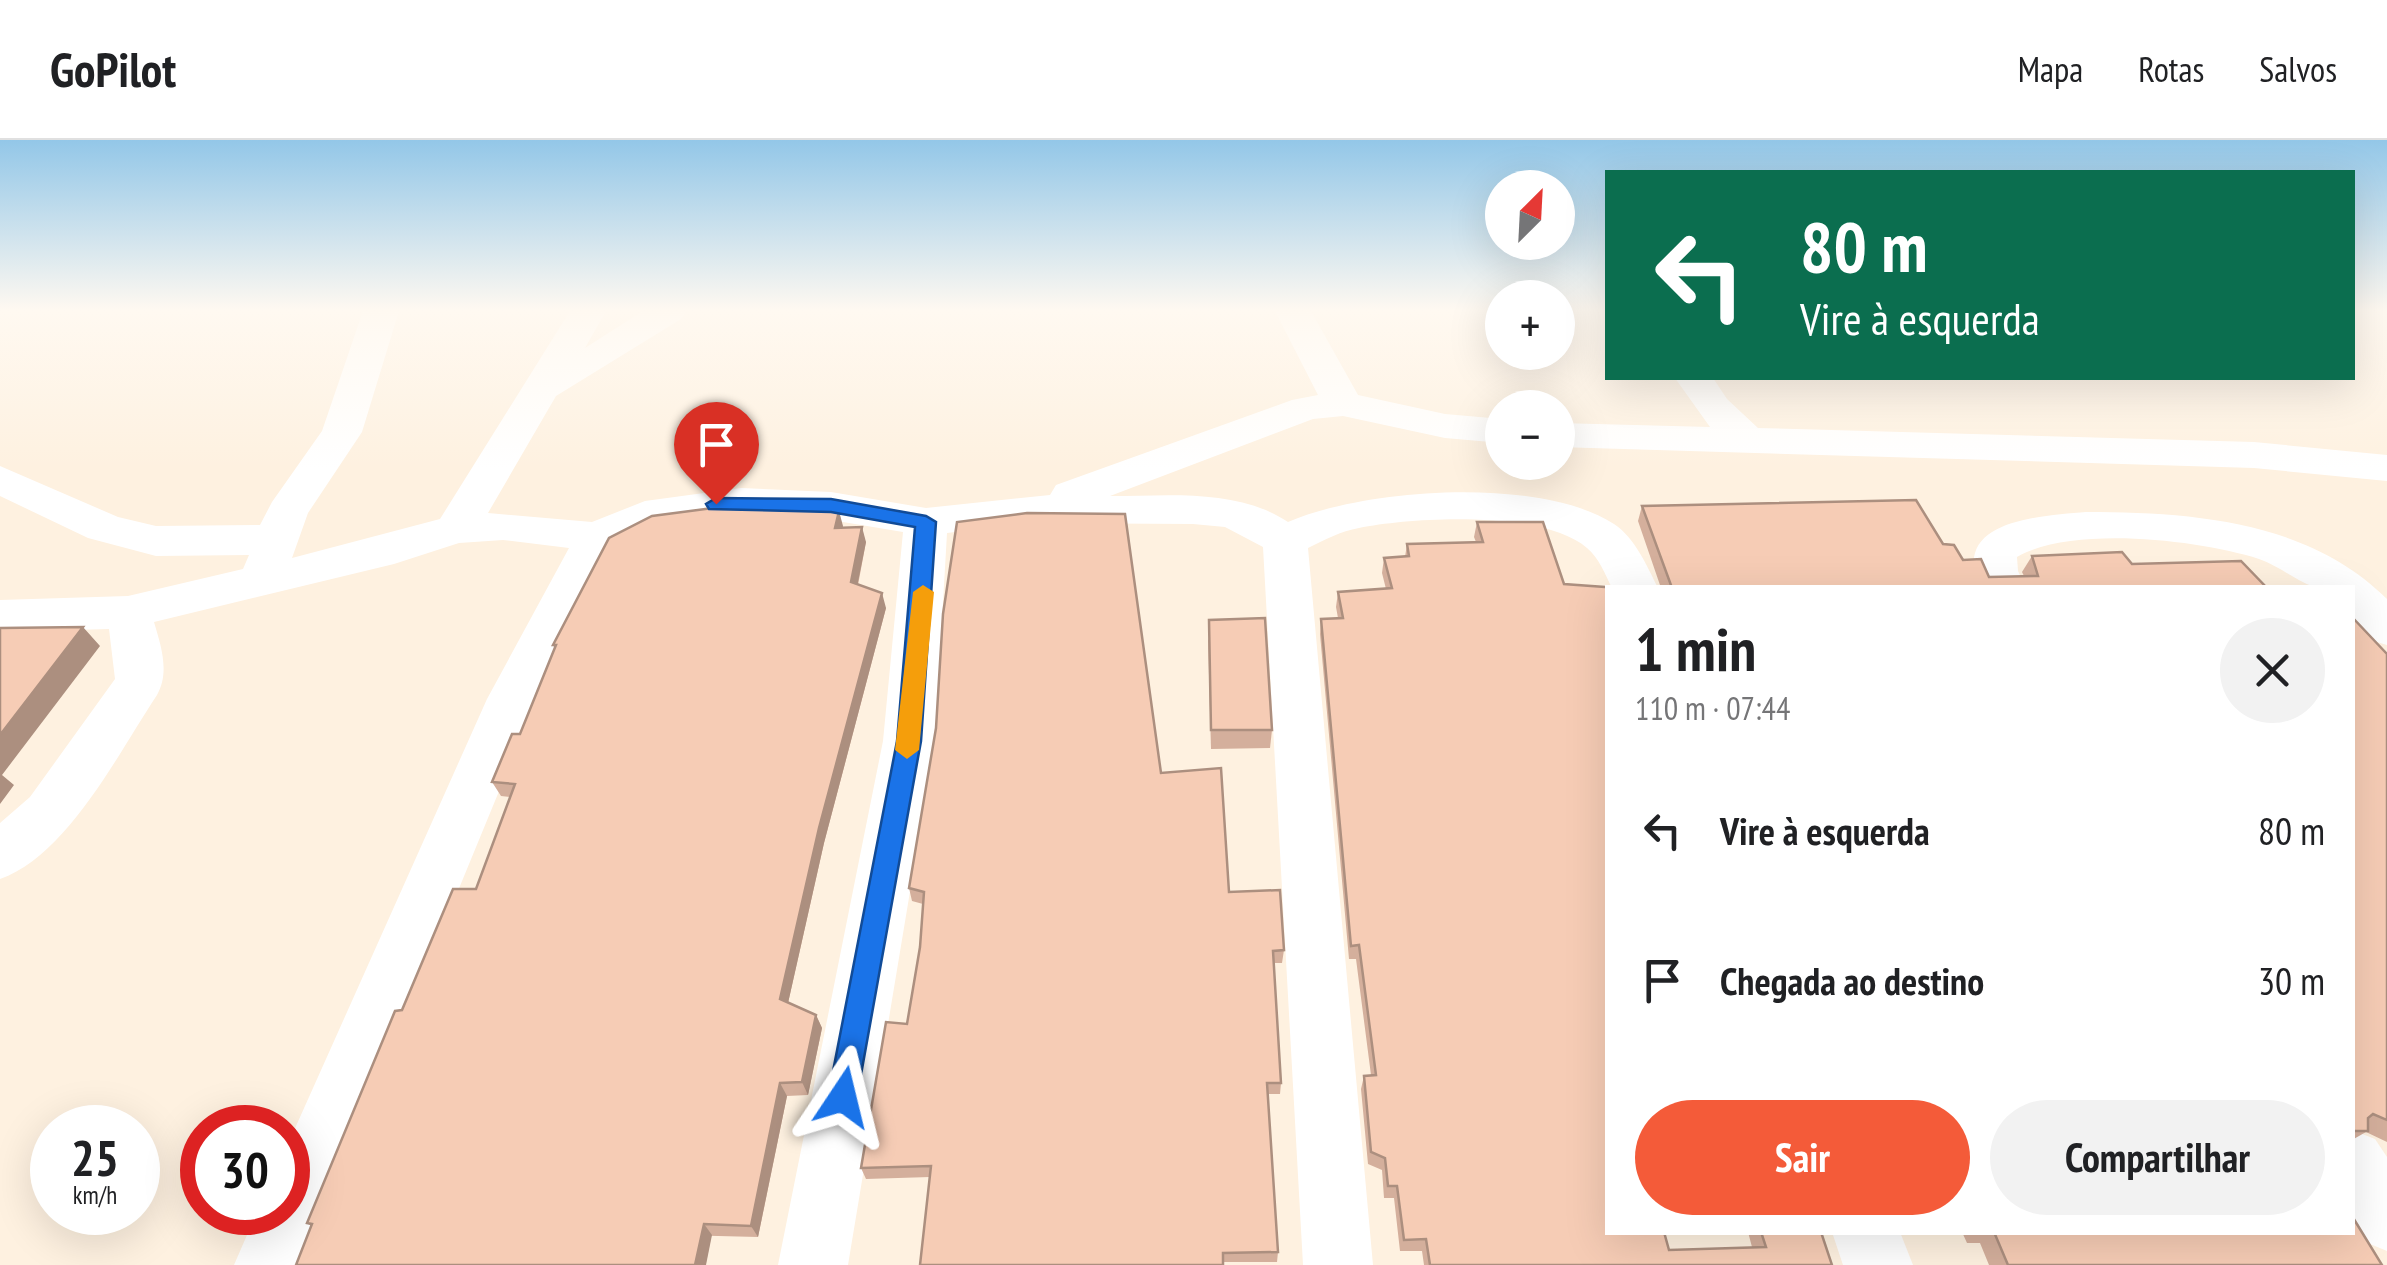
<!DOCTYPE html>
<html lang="pt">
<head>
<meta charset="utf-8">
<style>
  body { margin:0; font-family:"PT Sans Narrow",sans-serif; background:#f2f2f2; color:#202124; height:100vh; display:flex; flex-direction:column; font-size:38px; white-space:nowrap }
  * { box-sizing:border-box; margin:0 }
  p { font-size:32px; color:#757577 }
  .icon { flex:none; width:55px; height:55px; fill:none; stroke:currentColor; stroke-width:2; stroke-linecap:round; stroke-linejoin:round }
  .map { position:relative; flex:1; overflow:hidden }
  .side { position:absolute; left:1605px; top:445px; width:750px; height:650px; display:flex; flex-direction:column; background:#fff; border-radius:0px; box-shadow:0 10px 40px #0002 }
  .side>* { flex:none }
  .guide { position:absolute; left:1605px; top:30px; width:750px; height:210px; border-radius:0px; box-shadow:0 10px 40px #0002; background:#0b6e4f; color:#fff; overflow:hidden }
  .needle { width:65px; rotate:24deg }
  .controls { position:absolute; left:1485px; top:30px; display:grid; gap:20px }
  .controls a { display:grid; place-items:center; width:90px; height:90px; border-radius:50%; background:#fff; box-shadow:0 10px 40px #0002; font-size:50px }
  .speed { position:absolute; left:30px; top:965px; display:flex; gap:20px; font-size:50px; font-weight:700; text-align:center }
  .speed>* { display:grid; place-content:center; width:130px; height:130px; border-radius:50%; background:#fff; box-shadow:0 10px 40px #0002; line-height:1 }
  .speed small { font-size:25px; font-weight:400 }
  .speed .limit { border:15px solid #d22; background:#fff; color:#111 }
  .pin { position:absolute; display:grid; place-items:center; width:85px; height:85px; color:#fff; margin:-102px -42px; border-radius:50% 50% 50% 0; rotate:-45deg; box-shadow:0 0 10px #0007 }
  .pin .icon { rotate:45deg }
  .me { position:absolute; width:110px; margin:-55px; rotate:10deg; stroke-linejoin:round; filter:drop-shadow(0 0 8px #0008) }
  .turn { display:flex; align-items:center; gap:35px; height:210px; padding:0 30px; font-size:45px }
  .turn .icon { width:130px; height:130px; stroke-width:2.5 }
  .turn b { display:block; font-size:70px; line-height:85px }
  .round { display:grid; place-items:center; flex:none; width:105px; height:105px; border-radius:52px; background:#f2f2f2 }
  .overview { display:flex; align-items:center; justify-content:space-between; height:170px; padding:0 30px }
  h1 { font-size:60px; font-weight:600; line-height:75px }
  .action { display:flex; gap:20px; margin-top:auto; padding:20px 30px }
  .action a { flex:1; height:115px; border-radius:60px; background:#f45b39; color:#fff; font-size:40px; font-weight:600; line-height:115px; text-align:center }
  .action a+a { background:#f2f2f2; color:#202124 }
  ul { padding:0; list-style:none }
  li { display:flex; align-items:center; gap:30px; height:150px; padding:0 30px }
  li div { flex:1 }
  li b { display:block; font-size:38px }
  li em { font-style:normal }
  header { display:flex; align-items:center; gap:60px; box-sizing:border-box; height:140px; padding:0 50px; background:#fff; border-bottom:2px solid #e0e0e0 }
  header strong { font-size:48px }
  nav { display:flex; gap:55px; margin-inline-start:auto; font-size:35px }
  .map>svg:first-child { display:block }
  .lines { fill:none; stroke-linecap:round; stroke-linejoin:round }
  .minor { fill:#fff; fill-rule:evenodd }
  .wall { fill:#d4af9c }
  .shaded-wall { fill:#ac8f7f }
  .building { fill:#f6ccb5; stroke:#ac8f7f; stroke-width:2.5 }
  .route { fill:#1a73e8; stroke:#114b97; stroke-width:2.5 }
  .slow { fill:#f59e0b }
</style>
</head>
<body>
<header>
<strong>GoPilot</strong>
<nav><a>Mapa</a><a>Rotas</a><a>Salvos</a></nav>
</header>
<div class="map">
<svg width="2387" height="1125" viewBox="0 0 2387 1125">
  <rect width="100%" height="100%" fill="#fef1e0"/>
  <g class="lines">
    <g class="minor">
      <path d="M363,171H399L362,292L308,373L292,418L440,379L570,171H606L585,208L643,171H686L681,179L556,256L488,373L592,382L645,361L741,348L831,352L926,368L1050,355L1056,345L1292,260L1318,255L1275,171H1311L1358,255L1445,274L1502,279V303L1445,298L1343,276L1313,279L1110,356C1169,356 1237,348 1288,382C1366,348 1540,336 1614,384C1635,398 1647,426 1658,448H1612C1605,434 1599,418 1587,408C1543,370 1413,377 1359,388C1341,391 1324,400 1308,408L1373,1125H1303L1263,407L1225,387L1193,384L1028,383L947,393L935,601L848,1125H778L883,601L903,392L831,380L741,376L657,387L614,407L537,559L304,1125H234L257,1072H288V1004L487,559L569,408L503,400L459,403L394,424L154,482C161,506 170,532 157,555C119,612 67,716 0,739V683L30,657L115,539L109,489L0,492V460L128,456L243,429L249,415L156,416L88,398L0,356V326L118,377L156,386L260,385L272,362L322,291Z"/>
      <path d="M1675,238H1713L1727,259L1758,288L2254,302L2387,315V341L2254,328L1558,307V283L1710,287Z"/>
      <path d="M2086,372C2192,372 2309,381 2387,459V505L2370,500L2352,481V448C2341,448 2325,450 2314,447C2295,440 2279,426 2259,419C2199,400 2073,385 2017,417L2018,431L2026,448H1980C1949,380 2040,376 2086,372Z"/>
      <path d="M2352,990L2375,999L2387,1017V1111L2363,1101L2352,1084Z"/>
      <path d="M1832,1092H1900L1913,1125H1843Z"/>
    </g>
  </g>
  <g class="wall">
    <path d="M1642,366L1943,404L1989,437L2024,436L2022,432L2032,416L2132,424L2267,448H1661L1638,381Z"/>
    <path d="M1477,382H1543L1608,1092L1669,1110L1752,1107L1748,1092H1821L1832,1125H1424L1422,1111H1400L1394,1058H1384L1382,1030L1368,1024L1361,949L1364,936L1371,935L1356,819H1349L1320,494L1321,479L1338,478L1336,467L1338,452L1386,449L1382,433L1384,418L1405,417L1407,404L1476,402L1474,397Z"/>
    <path d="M843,386V388L866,402L858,445L886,468L824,703L788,863L816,875L822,888L808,955L787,956L758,1097L311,1086L307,1083L402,870L476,749L510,657L501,656L492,642L520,594L555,509L553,505Z"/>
    <path d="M2352,477L2387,514V1002L2366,992L2352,1000Z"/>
    <path d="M1208,499L1272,590L1270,608L1211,609Z"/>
    <path d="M1161,633L1229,752L1284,810L1282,823H1274L1281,943L1280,954H1267L1278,1112L1277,1122H1223L930,1037L866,1039L861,1028L907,884L920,807L923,764L912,761L909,748Z"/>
    <path d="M1962,1092H2352L2382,1125H1989L1980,1103H1967Z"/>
  </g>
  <g class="shaded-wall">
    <path d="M839,371L843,386L839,403L835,388Z"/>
    <path d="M862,387L866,402L855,457L851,442Z"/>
    <path d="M882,453L886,468L824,703L786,872L780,859L819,688Z"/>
    <path d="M83,487L100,506L2,635L14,645L0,664V595Z"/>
    <path d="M816,875L822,888L808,955L802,942Z"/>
    <path d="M780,943L787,956L758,1097L751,1086Z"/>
    <path d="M704,1084L712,1095L706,1125H695Z"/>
  </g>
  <g class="building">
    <path d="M1916,360L1943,404L1954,405L1963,420L1981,419L1989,437L2038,436L2032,416L2122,412L2132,424L2241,421L2267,448H1672L1642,366Z"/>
    <path d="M765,366L839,371L835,388L862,387L851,442L882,453L819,688L780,859L816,875L802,942L780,943L751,1086L704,1084L695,1125H296L312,1084L307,1083L395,871L402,870L453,749H476L515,644L492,642L512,594H520L556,505H553L609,398L652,376L713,368Z"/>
    <path d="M1027,373L1125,374L1161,633L1221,628L1229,752L1280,750L1284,810L1273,811L1281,943H1267L1278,1112L1223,1113V1125H920L931,1026L861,1028L886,882L907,884L920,807L924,752L909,748L936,588L943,474L957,382Z"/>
    <path d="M1477,382H1543L1564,444L1619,448H1608V1092H1664L1669,1110L1766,1107L1761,1092H1821L1832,1125H1430L1426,1099L1404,1100L1397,1046H1388L1385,1018L1371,1012L1364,936L1376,935L1359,805L1351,806L1321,479L1343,478L1338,452L1392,448L1384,418L1409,416L1407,404L1483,402Z"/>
    <path d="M2352,477L2387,514V980L2373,974L2368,978V991H2352Z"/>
    <path d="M1265,478L1272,590H1211L1209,480Z"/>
    <path d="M83,487L0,595V488Z"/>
    <path d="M2352,1076L2382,1125H2008L1994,1092H2352Z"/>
  </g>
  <linearGradient id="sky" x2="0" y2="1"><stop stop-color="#93c7e8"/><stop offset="0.52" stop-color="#fff9f1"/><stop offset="1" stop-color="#fff9f1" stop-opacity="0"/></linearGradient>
  <rect width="2387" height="328" fill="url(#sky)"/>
  <path class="route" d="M716,358L831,359L926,376L936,382L921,601L857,957L853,966L843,970L833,966L828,957L897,601L915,387L831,372L709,369L706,364Z"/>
  <path class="slow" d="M923,445L934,452L919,610L907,619L895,610L913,452Z"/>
</svg>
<div class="controls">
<a><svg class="needle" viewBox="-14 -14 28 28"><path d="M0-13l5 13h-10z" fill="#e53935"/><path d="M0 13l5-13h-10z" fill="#757577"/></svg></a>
<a>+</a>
<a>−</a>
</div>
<div class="speed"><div>25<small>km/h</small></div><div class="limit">30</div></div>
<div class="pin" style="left:716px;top:364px;background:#d93025"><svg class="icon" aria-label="arrive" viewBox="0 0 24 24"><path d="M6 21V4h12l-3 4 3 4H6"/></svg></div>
<svg class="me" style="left:843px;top:957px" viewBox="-20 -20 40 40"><path d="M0-17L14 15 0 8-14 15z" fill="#1a73e8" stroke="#fff" stroke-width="4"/></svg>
<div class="guide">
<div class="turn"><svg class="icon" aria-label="left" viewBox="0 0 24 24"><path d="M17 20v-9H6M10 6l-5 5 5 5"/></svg><div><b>80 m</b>Vire à esquerda</div></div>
</div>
<section class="side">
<div class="overview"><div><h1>1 min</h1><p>110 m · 07:44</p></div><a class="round"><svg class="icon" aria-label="close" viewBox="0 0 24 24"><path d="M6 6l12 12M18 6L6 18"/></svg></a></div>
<ul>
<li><svg class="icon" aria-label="left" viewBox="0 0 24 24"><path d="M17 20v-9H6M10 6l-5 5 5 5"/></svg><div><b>Vire à esquerda</b></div><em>80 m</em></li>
<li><svg class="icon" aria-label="arrive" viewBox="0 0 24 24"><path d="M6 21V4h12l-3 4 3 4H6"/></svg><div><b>Chegada ao destino</b></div><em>30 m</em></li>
</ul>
<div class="action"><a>Sair</a><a>Compartilhar</a></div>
</section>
</div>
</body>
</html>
